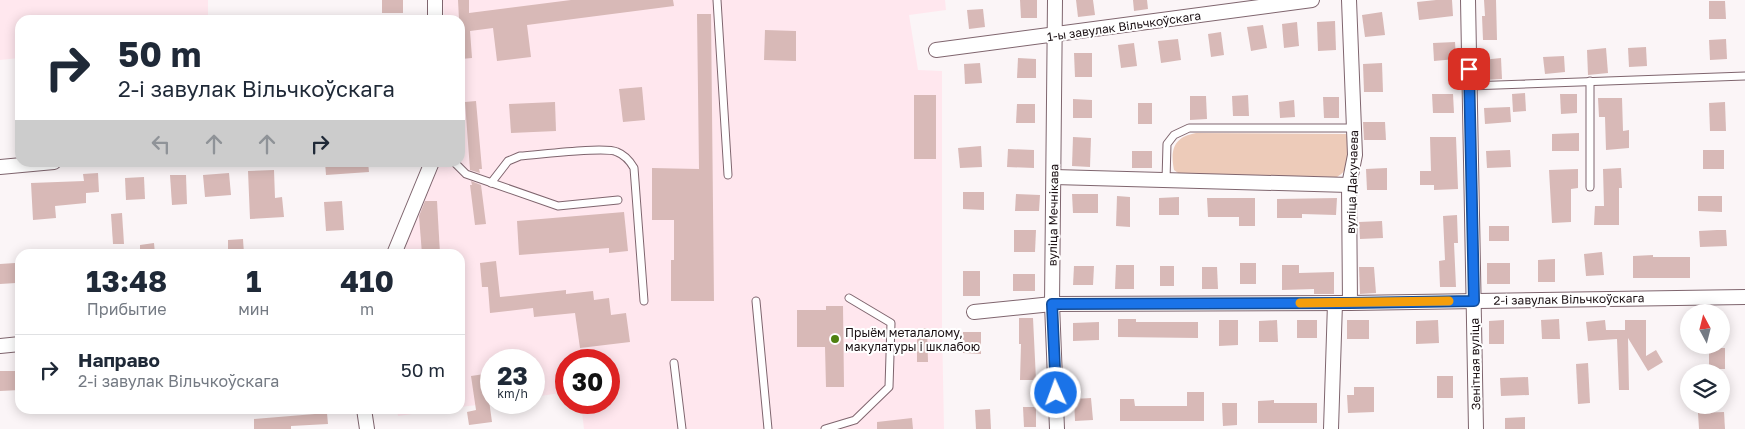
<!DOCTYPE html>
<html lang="ru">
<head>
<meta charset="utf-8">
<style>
  body { margin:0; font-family:"Golos Text",sans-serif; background:#f6f6f7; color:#1f2937; height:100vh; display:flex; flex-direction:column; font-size:19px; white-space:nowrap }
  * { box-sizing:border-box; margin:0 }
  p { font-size:16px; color:#747a83 }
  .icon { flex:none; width:28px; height:28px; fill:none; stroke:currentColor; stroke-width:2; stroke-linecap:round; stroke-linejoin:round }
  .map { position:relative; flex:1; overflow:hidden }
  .details { position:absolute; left:15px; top:249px; width:450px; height:165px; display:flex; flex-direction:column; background:#fff; border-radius:15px; box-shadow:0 2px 12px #0003 }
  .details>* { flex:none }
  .banner { position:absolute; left:15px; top:15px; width:450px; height:152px; border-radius:15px; box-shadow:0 2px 12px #0003; background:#fff; color:#1f2937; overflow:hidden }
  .needle { width:32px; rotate:353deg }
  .tools { position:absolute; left:1680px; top:304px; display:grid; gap:10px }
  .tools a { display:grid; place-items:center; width:50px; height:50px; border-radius:50%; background:#fff; box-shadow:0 2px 12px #0003; font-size:25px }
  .speed { position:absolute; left:480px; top:349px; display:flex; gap:10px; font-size:25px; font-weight:700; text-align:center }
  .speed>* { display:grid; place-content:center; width:65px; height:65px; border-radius:50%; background:#fff; box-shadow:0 2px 12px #0003; line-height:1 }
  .speed small { font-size:12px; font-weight:400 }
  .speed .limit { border:8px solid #d22; background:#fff; color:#111 }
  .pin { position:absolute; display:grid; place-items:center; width:42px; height:42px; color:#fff; margin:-21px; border-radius:10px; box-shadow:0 2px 8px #0006 }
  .me { position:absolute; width:55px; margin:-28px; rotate:358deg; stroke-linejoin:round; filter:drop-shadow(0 0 4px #0008) }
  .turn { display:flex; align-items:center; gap:18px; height:105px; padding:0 20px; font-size:22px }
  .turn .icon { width:65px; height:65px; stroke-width:2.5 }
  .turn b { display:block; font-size:35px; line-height:42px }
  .lanes { display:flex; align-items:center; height:48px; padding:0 20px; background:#0003; justify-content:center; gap:25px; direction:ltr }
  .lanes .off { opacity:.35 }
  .eta { display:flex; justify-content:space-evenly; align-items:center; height:85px; text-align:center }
  .eta b { font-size:30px; font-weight:700; line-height:35px }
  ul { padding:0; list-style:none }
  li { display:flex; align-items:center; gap:15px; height:70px; padding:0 20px; border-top:1px solid #e0e1e3 }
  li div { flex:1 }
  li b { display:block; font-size:19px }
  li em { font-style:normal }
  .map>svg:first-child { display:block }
  .built { fill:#ffe7ee }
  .green { fill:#edcbb9 }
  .building { fill:#d8b9b7 }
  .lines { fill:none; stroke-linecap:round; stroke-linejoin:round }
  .lane-casing { stroke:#7f656e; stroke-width:9 }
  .street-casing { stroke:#7f656e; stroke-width:16 }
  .lane { stroke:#fff; stroke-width:7 }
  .street { stroke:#fff; stroke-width:14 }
  .route-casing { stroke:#114b97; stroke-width:12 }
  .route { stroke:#1a73e8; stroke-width:9 }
  .slow { stroke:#f59e0b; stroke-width:9 }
  .poi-dot { fill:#4e8010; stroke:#fff; stroke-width:2 }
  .labels { text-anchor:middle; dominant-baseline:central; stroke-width:4; stroke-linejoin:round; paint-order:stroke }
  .street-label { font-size:12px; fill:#1b1114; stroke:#fff }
  .poi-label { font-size:12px; fill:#1b1114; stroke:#fff; text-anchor:start }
</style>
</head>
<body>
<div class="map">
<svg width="1745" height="429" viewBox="0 0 1745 429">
  <rect width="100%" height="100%" fill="#fbf5f7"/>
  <g class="built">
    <path d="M0,0H208V20H20V58L0,60Z"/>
    <path d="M443,0H945L946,10L909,15L918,70L942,71V327L944,429H584L581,403L609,402V360H566V392L534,397V360H491V402L493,403L460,407V254H404L416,204L438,163L460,162V20H444Z"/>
    <path d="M397,409H448L398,416Z"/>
  </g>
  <path class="green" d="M1196,133L1346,134C1351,143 1351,164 1344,171C1342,174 1339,175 1337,177L1181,175L1174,170C1170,149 1174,137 1196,133Z"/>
  <g class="building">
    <rect x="382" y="0" width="21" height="13"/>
    <path d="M458,0H469V13L571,0H673L674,6L527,25L531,57L497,61L493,28L470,31L472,58L461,59Z"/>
    <path d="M1020,0H1037V18H1021Z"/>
    <path d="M1076,0H1093L1095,15L1078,17Z"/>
    <path d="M1133,0H1147L1148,9L1134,11Z"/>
    <path d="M1436,0H1452L1453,16L1419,20L1417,2Z"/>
    <path d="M1484,0H1496L1497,40H1483L1482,16H1485Z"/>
    <path d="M1709,1H1725L1726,19H1709Z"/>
    <path d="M983,9L985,27L969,29L967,10Z"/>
    <path d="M1382,12L1385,35L1365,37L1362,15Z"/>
    <path d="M697,14H711L714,301H671V260H674V220H652V168L699,169Z"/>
    <path d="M1335,21L1336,50L1318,51L1317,22Z"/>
    <path d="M1297,22L1299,46L1284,48L1282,24Z"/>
    <path d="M1263,25L1267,48L1251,51L1247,27Z"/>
    <path d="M765,30L796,31V61L764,60Z"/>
    <path d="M1221,32L1224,55L1211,57L1208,34Z"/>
    <path d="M1178,39L1181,60L1161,63L1158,41Z"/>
    <path d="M1726,39L1727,59L1710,60L1709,40Z"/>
    <path d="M1455,42L1456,59L1434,61L1433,43Z"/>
    <path d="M1134,43L1137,66L1121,68L1118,45Z"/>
    <path d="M1646,47L1647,66L1629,67L1628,48Z"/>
    <path d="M1606,48L1608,73L1588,75L1587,50Z"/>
    <path d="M1074,53H1092V77H1075Z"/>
    <path d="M1564,56L1565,72L1545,74L1543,57Z"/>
    <path d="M1018,58L1036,59V78H1017Z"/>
    <path d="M1501,58L1502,79L1483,80L1482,60Z"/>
    <path d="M980,63L982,83L965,84L964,64Z"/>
    <path d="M1382,63L1383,92H1364L1363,64Z"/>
    <path d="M642,87L645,120L623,122L619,89Z"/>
    <path d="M1525,93L1526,111L1513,112L1512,94Z"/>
    <path d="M1432,94H1453L1454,113H1433Z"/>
    <path d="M1560,94H1577V113L1561,114Z"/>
    <rect x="914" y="95" width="22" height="64"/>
    <path d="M1248,95L1249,116H1233L1232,96Z"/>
    <path d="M1190,96H1206L1207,119L1190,120Z"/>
    <path d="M1323,97H1339V118H1324Z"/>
    <path d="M1598,98H1622L1623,131L1629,130V148L1606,150L1605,117H1599Z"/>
    <path d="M1073,99L1092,100V118H1073Z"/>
    <path d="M1294,100L1295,117L1280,118L1279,102Z"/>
    <path d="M476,101L482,169H479L480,173L470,170L465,102Z"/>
    <path d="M555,102L556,131L511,133L509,104Z"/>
    <path d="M1725,102L1726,131H1710L1709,103Z"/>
    <rect x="1138" y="103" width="14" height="21"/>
    <path d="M1017,104H1035V123H1016Z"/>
    <path d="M1510,107L1511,122L1485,124L1484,108Z"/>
    <path d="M1363,122H1385L1386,140H1364Z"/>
    <path d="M1579,133V151H1552V134Z"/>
    <path d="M1073,137L1091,138L1090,167L1072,166Z"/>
    <path d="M1430,137H1456L1458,189L1434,190V185H1420V171H1431Z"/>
    <path d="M981,146L982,167L960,168L958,148Z"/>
    <path d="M1008,149L1034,150V168L1007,167Z"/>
    <path d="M1510,150L1511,167L1487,168L1486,151Z"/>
    <rect x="1703" y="150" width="21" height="19"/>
    <rect x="1132" y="151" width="20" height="17"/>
    <path d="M325,162H368L369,172L326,175Z"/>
    <path d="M1387,168V190H1367L1366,169Z"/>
    <path d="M1621,168L1622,188H1619V225H1594L1595,206H1604L1603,169Z"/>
    <path d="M1578,169V188L1571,189V222L1552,223L1549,170Z"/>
    <path d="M274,170L275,198L282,197L284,217L250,219L248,171Z"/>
    <path d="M98,173L99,192L86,193V203L55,206L56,218L33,220L31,183L84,181L83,174Z"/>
    <path d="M229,173L231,195L205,197L203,175Z"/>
    <path d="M170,175H186L187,204L172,205Z"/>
    <path d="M144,177L145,199L126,200L125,178Z"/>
    <path d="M471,181L481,185L486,224L475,225L470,185H472Z"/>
    <path d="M963,192H984V210L963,209Z"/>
    <path d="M1016,194L1040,195L1039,211H1015Z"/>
    <path d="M1072,194H1098V213H1073Z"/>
    <path d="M1117,196L1130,197V227L1116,226Z"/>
    <path d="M1698,196H1722V212L1698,211Z"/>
    <path d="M1179,197V215H1159V198Z"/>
    <path d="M1207,198H1255V226H1239V217H1208Z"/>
    <path d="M1337,198L1336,215L1302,214V218H1277V199Z"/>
    <path d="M342,201L344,230L326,231L324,202Z"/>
    <path d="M425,201H437L440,254H422L419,216Z"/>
    <path d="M624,212L628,251L609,253V248L519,255L517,221Z"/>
    <path d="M122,213L124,244H113L111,214Z"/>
    <path d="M1457,215L1458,243H1454L1456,287H1440L1439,261L1445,260L1443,216Z"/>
    <path d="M1382,221L1383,238L1360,239L1359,222Z"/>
    <rect x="1489" y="226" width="20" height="15"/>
    <path d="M1014,230H1036L1035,252H1014Z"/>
    <path d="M1717,230H1726L1727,246L1700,247L1699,231Z"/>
    <path d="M243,239L244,254H228V240Z"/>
    <path d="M154,243L155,254H140V245Z"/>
    <path d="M1602,252L1604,275L1586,276L1584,254Z"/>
    <path d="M1653,255V257H1690V278H1633V256Z"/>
    <path d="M1555,259V282H1538V260Z"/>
    <path d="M496,261L500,297L566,290V294L593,291L594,300L609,298L611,315L626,313L630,342L580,348L575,313L534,317L533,308L490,313L488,287H482L480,263Z"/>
    <path d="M15,263L16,283L0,284V264Z"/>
    <rect x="1240" y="263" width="16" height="21"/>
    <rect x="1487" y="263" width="23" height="21"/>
    <path d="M1116,265H1134V289H1115Z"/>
    <path d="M1282,265H1299V273L1334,272V294H1314V289L1282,290Z"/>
    <path d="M1074,266H1094L1093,285H1073Z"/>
    <rect x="1160" y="266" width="14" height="20"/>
    <path d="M1202,267H1217L1218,289H1202Z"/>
    <path d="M1359,267H1374L1376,293L1360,294Z"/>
    <rect x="963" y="271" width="17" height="25"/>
    <rect x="1013" y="274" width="22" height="17"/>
    <path d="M826,306H843L844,387H826L825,347H797V310H826Z"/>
    <path d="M1019,318H1033L1036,380H1020L1021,344H1019Z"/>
    <path d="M1118,319H1136V322H1198V338L1118,337Z"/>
    <path d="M1559,319L1560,339H1542L1541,320Z"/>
    <path d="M1219,320H1238V345L1219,346Z"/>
    <path d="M1277,320L1278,342H1259V321Z"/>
    <rect x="1297" y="320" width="20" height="18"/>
    <rect x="1347" y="320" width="22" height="19"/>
    <path d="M1438,320L1439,343L1416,344V321Z"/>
    <path d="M1504,320V344H1489V321Z"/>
    <path d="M1605,320L1606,330H1625V320H1646V356L1656,350L1663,362L1648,371L1628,338L1629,390H1619L1617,339L1588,341L1586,322Z"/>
    <path d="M1099,322V340L1073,341V323Z"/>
    <path d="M917,328H927L928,362H917Z"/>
    <path d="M963,332H981V354L963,353Z"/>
    <rect x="1709" y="348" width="16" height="21"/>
    <path d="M1588,363L1590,403L1578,404L1576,364Z"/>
    <path d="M0,371H20V390L0,391Z"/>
    <path d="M491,373V392L488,393L492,422L469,425L467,412L476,410L471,376Z"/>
    <rect x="1437" y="376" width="16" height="22"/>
    <path d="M1528,377L1529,395L1501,396L1500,378Z"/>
    <path d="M1354,387H1374V412L1348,413L1347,395H1354Z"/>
    <path d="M1187,392H1204V421H1120V399H1134L1135,406H1187Z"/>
    <path d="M1091,398L1093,420L1075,421L1074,399Z"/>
    <path d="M1274,400V403H1317V423H1258V401Z"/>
    <path d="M1222,403H1237V425L1223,426Z"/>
    <path d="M1023,407H1036V427H1024Z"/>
    <path d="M990,409L991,429H976L975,410Z"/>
    <path d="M1724,412L1725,429H1699L1698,413Z"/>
    <path d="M327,413L328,424L291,426V429H254V419Z"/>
    <path d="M1525,417V429H1505V418Z"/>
    <path d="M912,418L913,429H877V422Z"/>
  </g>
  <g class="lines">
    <g class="lane-casing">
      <g id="lane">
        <path d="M717,0L728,175"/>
        <path d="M1590,81V187"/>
        <path d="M1469,86L1745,76"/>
        <path d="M454,162L466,174L558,206L618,200"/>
        <path d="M1166,180L1167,144L1174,135L1189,128H1354"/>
        <path d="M491,183L508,161L520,156C538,155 605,146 617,152C625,155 630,161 634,168L644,301"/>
        <path d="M756,301L768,429"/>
        <path d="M674,363L682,429"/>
        <path d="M825,429L855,420L889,387L891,323L849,298"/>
      </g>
    </g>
    <g class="street-casing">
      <g id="street">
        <path d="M435,0V20"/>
        <path d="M1055,0L1052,304L1057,429"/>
        <path d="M1349,0L1355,155L1349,185L1350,303"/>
        <path d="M1468,0L1476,429"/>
        <path d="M936,50L1312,0"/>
        <path d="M0,167L54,162"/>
        <path d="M1054,177L1349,185"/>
        <path d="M394,254L432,162"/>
        <path d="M974,312L1052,304L1350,303L1745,297"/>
        <path d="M0,346L20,344"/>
        <path d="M364,409L367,429"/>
        <path d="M1331,429L1335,303"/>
      </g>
    </g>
    <use href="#lane" class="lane"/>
    <use href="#street" class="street"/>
  </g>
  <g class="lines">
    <g class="route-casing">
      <path id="route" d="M1056,393L1052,304L1350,303L1474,301L1469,69"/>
    </g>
    <use href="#route" class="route"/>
    <path class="slow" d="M1300,303L1449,301"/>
  </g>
  <circle class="poi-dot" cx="835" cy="339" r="5"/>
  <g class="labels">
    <g class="street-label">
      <text transform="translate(1124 26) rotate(-8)">1-ы завулак Вільчкоўскага</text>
      <text transform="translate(1352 182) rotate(-88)">вуліца Дакучаева</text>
      <text transform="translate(1053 215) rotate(-89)">вуліца Мечнікава</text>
      <text transform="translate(1569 299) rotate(-1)">2-і завулак Вільчкоўскага</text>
      <text transform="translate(1475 364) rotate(-91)">Зенітная вуліца</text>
    </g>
    <g class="poi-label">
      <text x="845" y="332">Прыём металалому,<tspan x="845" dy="14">макулатуры і шклабою</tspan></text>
    </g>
  </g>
</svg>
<div class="tools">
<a><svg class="needle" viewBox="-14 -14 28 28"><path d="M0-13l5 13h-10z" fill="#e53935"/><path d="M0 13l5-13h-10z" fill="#747a83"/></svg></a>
<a><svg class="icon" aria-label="layers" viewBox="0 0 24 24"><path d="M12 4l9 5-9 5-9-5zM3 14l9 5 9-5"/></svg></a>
</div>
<div class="speed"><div>23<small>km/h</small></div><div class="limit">30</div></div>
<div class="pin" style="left:1469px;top:69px;background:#d93025"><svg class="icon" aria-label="arrive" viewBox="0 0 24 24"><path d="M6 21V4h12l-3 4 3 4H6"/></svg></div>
<svg class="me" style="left:1056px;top:393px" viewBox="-20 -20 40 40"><circle r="17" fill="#1a73e8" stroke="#fff" stroke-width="3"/><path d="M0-11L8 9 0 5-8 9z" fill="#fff"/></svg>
<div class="banner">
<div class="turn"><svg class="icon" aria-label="right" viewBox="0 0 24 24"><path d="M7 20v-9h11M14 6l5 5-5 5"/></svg><div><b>50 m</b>2-і завулак Вільчкоўскага</div></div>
<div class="lanes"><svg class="icon off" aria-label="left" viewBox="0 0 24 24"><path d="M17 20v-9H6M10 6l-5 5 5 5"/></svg><svg class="icon off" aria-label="ahead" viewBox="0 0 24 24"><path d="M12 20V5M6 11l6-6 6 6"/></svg><svg class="icon off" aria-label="ahead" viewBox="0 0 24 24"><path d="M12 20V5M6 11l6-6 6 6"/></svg><svg class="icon" aria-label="right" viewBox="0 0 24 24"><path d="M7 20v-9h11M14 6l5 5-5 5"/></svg></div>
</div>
<section class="details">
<div class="eta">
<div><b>13:48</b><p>Прибытие</p></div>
<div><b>1</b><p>мин</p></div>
<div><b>410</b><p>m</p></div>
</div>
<ul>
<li><svg class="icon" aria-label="right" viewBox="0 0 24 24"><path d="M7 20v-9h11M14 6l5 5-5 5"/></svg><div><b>Направо</b><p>2-і завулак Вільчкоўскага</p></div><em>50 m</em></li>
</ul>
</section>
</div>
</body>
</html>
